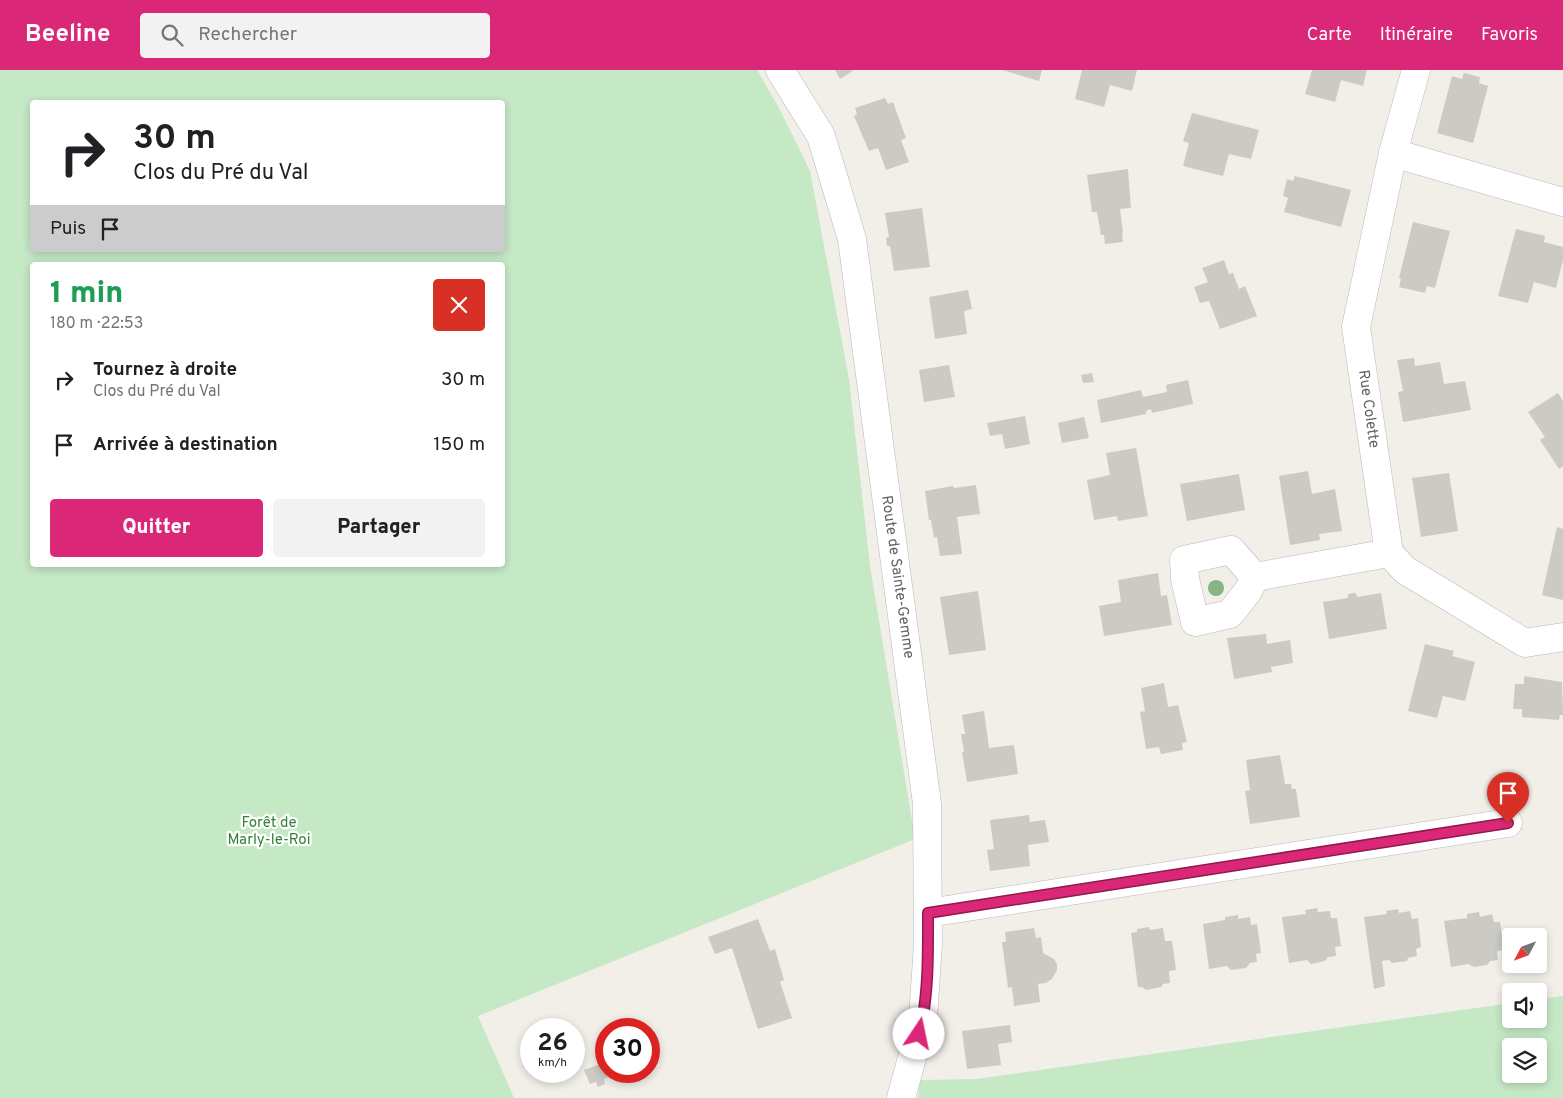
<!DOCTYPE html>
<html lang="fr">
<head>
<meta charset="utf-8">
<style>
  body { margin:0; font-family:Overpass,sans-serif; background:#f2f2f2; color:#202124; height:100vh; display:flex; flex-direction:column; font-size:19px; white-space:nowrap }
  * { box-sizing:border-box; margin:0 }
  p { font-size:16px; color:#757577 }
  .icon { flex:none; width:28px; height:28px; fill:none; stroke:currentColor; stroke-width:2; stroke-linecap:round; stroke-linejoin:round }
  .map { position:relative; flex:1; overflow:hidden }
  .details { position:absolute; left:30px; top:192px; width:475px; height:305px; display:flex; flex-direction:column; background:#fff; border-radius:5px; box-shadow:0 2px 8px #0003 }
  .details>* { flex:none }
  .guide { position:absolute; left:30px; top:30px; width:475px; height:152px; border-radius:5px; box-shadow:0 2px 8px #0003; background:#fff; color:#202124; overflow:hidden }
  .needle { width:32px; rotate:229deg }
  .fabs { position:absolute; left:1502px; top:858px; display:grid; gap:10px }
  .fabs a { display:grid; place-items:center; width:45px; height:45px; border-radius:5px; background:#fff; box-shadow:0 2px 8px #0003; font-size:25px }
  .speed { position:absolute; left:520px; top:948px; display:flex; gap:10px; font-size:25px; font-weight:700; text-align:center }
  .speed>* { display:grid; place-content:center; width:65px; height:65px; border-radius:50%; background:#fff; box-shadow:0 2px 8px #0003; line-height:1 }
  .speed small { font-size:12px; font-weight:400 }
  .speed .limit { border:8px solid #d22; background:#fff; color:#111 }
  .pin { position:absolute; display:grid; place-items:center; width:42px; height:42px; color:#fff; margin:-51px -21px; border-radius:50% 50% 50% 0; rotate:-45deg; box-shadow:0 0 5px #0007 }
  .pin .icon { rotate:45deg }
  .me { position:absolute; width:55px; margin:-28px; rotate:11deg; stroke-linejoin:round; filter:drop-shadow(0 0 4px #0008) }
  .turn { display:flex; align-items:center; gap:18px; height:105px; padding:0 20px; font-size:22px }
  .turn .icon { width:65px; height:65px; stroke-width:2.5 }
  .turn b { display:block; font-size:35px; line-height:42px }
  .then { display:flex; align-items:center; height:48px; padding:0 20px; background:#0003; gap:10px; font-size:19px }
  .round { display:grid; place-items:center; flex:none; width:52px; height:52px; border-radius:5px; background:#f2f2f2 }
  .headline { display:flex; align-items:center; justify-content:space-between; height:85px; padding:0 20px }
  h1 { font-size:30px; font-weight:800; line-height:38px; color:#1e9e55 }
  .cta { display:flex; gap:10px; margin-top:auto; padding:10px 20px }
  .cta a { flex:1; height:58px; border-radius:5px; background:#db2777; color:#fff; font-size:20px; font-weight:800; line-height:58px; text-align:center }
  .cta a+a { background:#f2f2f2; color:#202124 }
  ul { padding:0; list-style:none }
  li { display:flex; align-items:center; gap:15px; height:65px; padding:0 20px }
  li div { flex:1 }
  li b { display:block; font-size:19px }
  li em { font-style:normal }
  header { display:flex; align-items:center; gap:30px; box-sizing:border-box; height:70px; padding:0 25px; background:#db2777; color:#fff }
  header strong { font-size:24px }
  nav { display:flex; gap:28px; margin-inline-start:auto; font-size:18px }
  .search { width:350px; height:45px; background:#f2f2f2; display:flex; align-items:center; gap:12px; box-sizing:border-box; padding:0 18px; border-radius:5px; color:#757577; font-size:19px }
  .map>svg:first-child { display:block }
  .green { fill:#c5e8c5; fill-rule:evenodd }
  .building { fill:#cccac5 }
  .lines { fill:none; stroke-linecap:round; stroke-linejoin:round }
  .minor-casing { stroke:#b5b8bc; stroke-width:29 }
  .minor { stroke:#fff; stroke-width:28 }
  .tree { fill:#89b387 }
  .route-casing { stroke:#8e194d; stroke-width:12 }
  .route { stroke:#db2777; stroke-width:9 }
  .labels { text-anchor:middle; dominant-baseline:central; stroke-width:4.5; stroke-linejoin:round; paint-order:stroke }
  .street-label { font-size:15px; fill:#5f6368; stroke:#fff }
  .park-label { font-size:15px; fill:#348238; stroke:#fff }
</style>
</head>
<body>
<header>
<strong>Beeline</strong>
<div class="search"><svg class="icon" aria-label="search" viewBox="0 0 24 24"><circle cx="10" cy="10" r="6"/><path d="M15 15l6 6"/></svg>Rechercher</div>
<nav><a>Carte</a><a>Itinéraire</a><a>Favoris</a></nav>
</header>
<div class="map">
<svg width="1563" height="1028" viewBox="0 0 1563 1028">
  <rect width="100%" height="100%" fill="#f1efe8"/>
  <g class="green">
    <path d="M0,0H757L779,38L810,101L849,309L870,496L915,769L478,946L514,1028H0ZM32,32H502V180H32ZM32,195H502V495H32Z"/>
    <path d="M1563,926V1028H918L920,1010L977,1009L1511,933V949H1539V929ZM1511,976H1539V1004H1511Z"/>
  </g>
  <g class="building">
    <path d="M835,0H854L840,9Z"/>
    <path d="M1002,0H1042L1039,11Z"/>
    <path d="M1082,0H1137L1132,21L1110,15L1104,37L1075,29Z"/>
    <path d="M1312,0H1367L1363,16L1341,10L1335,32L1305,24Z"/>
    <path d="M1464,3L1480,7L1479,13L1488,16L1473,73L1437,63L1452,6L1462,9Z"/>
    <path d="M885,28L888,34L893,32L906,68L901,70L909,92L886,100L878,78L869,81L854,46L857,44L855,38Z"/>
    <path d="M1192,43L1259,60L1251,89L1229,84L1223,106L1183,96L1189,73L1183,71Z"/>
    <path d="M1128,99L1131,138L1120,139L1123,163H1122L1123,172L1105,174L1104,165H1101L1097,142H1092L1087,105Z"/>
    <path d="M1295,106L1351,120L1341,157L1284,142L1288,128L1283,126L1287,109L1293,111Z"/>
    <path d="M922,138L930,197L894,201L890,176H887L886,168L889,167L885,143Z"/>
    <path d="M1413,152L1450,161L1435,218L1427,216L1425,223L1399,217L1401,209L1399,208Z"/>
    <path d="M1516,159L1545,166L1544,172L1563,177V190L1556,218L1534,212L1528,233L1498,226Z"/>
    <path d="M1224,190L1229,204L1233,203L1239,219L1245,216L1257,246L1220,259L1209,231L1200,233L1194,217L1208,212L1202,198Z"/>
    <path d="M968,220L972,239L964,241L967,264L935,269L929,227Z"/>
    <path d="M1414,288L1415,296L1440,292L1444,314L1465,311L1471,340L1403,352L1398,322L1403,321L1397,290Z"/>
    <path d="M949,295L955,327L924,332L919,300Z"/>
    <path d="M1092,303L1094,312L1083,313L1081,305Z"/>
    <path d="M1188,310L1193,334L1152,343L1151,339L1146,341V344L1101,353L1097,330L1141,320L1143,327L1167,322L1166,315Z"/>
    <path d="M1558,323L1563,331V396L1559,399L1540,370L1545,367L1528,342Z"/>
    <path d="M1025,346L1030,374L1005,379L1002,364L990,366L987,353Z"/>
    <path d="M1084,347L1089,368L1062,373L1058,353Z"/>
    <path d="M1136,378L1148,446L1118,451L1117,446L1094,450L1087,410L1110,405L1106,383Z"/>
    <path d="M1308,401L1312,424L1335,419L1342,461L1319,464L1320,470L1290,475L1279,406Z"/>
    <path d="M1449,403L1458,461L1421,467L1412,408Z"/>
    <path d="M1239,404L1245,440L1187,451L1180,414Z"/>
    <path d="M976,415L980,444L957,447L962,484L940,486L937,467L934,468L931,450H929L925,421L953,416L954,418Z"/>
    <path d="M1557,457L1563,459V530L1542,525Z"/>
    <path d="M1158,503L1161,526L1167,525L1172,555L1104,566L1099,536L1121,532L1118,510Z"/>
    <path d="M978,521L986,580L949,585L940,527Z"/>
    <path d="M1356,523L1357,527L1381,523L1387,559L1329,569L1323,532L1348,528V524Z"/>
    <path d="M1266,564L1267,574L1290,570L1293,593L1271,597L1272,602L1234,609L1227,568Z"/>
    <path d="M1425,574L1454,581L1452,586L1475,592L1465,631L1443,626L1437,648L1408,641Z"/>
    <path d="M1524,606L1562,612L1563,645H1560L1559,650L1522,647V639H1513L1515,614H1524Z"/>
    <path d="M1164,613L1168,637L1178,635L1187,672L1182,673L1183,680L1161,684L1159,677L1146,679L1140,642L1145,641L1141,618Z"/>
    <path d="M984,641L989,678L1014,675L1018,704L967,712L962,682H964L961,664H965L962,645Z"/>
    <path d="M1280,685L1285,714H1291L1292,719H1296L1300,747L1250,754L1245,721L1250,720L1246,690Z"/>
    <path d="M1029,745L1030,752L1045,750L1049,772L1028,775L1030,796L990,801L987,780L994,779L990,750Z"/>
    <path d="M1317,838L1318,842L1330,841L1331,848H1337L1341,876L1335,877L1336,886L1328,887L1325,891L1311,894L1307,890L1289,893L1282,847L1306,844L1305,840Z"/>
    <path d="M1398,839L1399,843L1410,841L1412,849L1418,848L1421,877L1416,879L1417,886L1408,888L1407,891L1392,893L1389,890L1382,891L1385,916L1374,919L1364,847L1387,844L1386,841Z"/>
    <path d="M1479,842L1480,847L1492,844L1494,852H1500L1504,880L1497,881L1498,890L1490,891L1487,895L1474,897L1468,894L1451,897L1444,851L1467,848V844Z"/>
    <path d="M1238,845V849L1250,847L1251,855L1257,854L1261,883L1256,884L1257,892L1250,893L1246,898L1231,900L1227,896L1209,899L1203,854L1225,850V847Z"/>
    <path d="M758,849L770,881L775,879L784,910L780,912L792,948L758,959L732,878L715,884L708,867Z"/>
    <path d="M1149,857L1150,860L1163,858L1165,871H1172L1176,900L1169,901L1170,913L1163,914L1161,917L1146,920L1142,917H1138L1131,863L1137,862V859Z"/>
    <path d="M1034,858L1036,868L1041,867L1043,883L1054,889L1057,894V900L1052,909L1046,913L1038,914L1040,932L1014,936L1012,917L1008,918L1002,872H1006L1005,862Z"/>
    <path d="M558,948L563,959H531V970L527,960Z"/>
    <path d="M1010,955L1012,972L998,974L1001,995L967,999L962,961Z"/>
    <path d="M606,992V1001H611L613,1005L604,1009L605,1014L598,1017L596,1012L590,1014L584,1000Z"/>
  </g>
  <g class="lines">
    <g class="minor-casing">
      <g id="minor">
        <path d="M780,0L821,66L852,169L927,734L928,874L923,948L901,1028"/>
        <path d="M1416,0L1393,83L1356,257L1389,483L1405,500L1525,573L1563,567"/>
        <path d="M1393,83L1563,132"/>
        <path d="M1231,480L1255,507L1248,521L1230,544L1195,552L1185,509L1184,490Z"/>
        <path d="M1255,507L1389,483"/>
        <path d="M928,843L1508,753"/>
      </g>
    </g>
    <use href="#minor" class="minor"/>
  </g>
  <circle class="tree" cx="1216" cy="518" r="8"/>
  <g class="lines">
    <g class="route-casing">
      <path id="route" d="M919,964C929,927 928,881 928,843L1508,753"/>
    </g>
    <use href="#route" class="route"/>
  </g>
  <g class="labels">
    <g class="street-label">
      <text transform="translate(1368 339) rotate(82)">Rue Colette</text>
      <text transform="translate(897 507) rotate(82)">Route de Sainte-Gemme</text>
    </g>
    <g class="park-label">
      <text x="269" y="753">Forêt de<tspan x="269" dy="17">Marly-le-Roi</tspan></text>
    </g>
  </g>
</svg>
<div class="fabs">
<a><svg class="needle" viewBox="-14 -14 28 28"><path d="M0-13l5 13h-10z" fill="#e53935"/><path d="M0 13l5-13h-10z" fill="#757577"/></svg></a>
<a><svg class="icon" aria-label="sound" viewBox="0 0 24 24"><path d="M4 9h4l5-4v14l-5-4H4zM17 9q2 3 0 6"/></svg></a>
<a><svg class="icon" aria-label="layers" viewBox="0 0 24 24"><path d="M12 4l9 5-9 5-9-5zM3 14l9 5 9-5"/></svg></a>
</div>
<div class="speed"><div>26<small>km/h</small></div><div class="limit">30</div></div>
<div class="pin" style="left:1508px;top:753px;background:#d93025"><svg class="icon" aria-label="arrive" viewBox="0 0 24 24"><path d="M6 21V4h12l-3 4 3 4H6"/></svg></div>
<svg class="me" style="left:919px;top:964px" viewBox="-20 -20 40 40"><circle r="19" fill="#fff"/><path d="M0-13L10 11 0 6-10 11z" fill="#db2777"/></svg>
<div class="guide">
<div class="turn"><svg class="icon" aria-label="right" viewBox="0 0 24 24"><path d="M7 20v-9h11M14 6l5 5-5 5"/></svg><div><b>30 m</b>Clos du Pré du Val</div></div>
<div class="then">Puis<svg class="icon" aria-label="arrive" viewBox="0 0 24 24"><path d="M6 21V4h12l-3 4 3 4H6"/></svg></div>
</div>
<section class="details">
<div class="headline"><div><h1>1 min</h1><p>180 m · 22:53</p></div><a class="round" style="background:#d93025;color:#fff"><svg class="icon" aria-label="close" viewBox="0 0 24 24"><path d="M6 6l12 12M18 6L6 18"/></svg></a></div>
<ul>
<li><svg class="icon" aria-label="right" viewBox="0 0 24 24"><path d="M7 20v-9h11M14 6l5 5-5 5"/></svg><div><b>Tournez à droite</b><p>Clos du Pré du Val</p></div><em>30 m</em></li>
<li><svg class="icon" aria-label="arrive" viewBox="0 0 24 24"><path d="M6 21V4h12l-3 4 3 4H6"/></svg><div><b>Arrivée à destination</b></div><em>150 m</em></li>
</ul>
<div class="cta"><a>Quitter</a><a>Partager</a></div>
</section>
</div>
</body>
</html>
